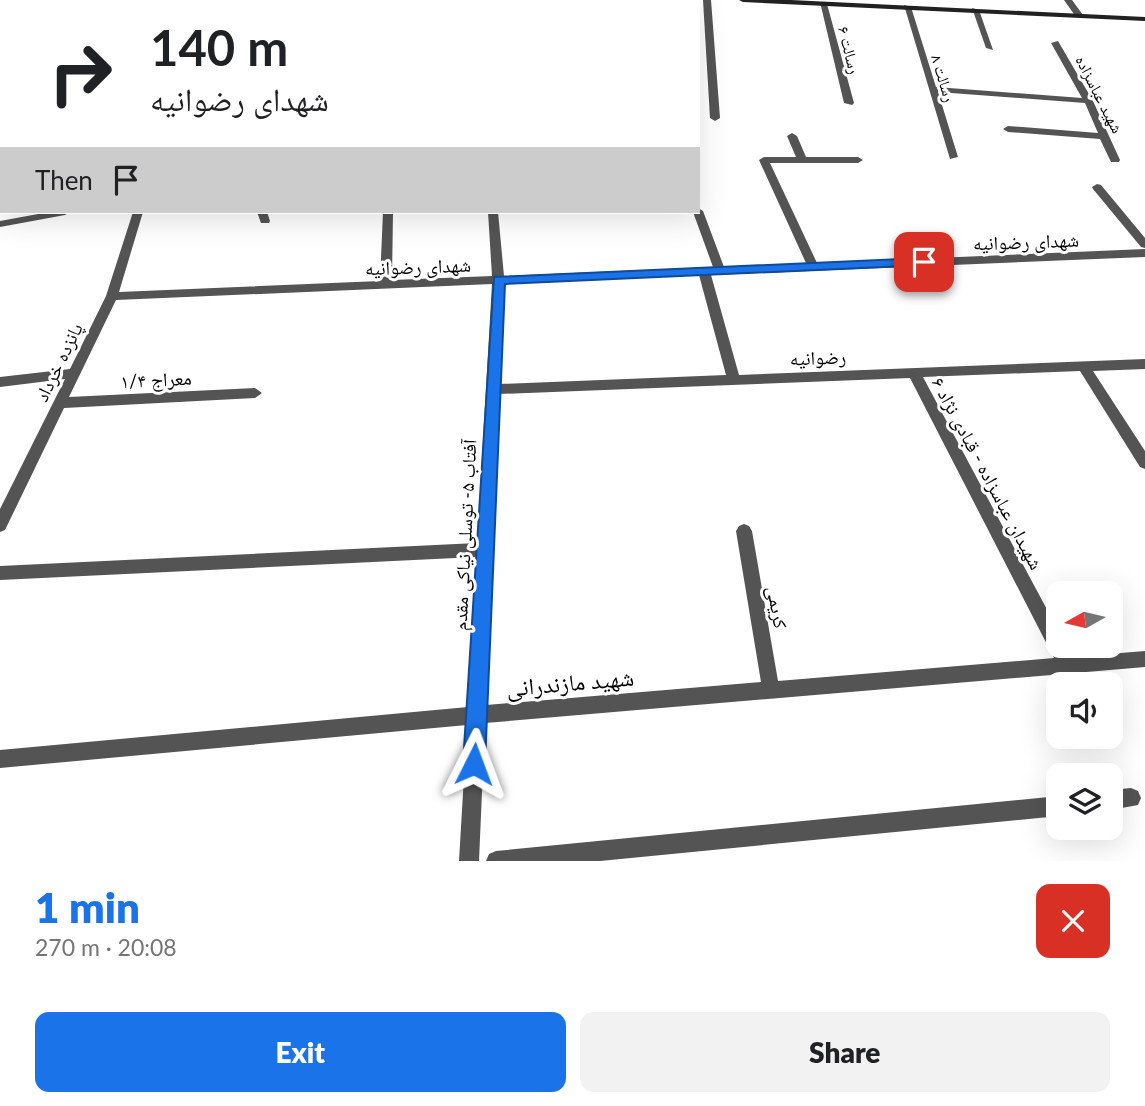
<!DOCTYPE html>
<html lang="en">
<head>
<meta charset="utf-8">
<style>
  body { margin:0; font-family:Lato,"Noto Naskh Arabic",sans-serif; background:#f2f2f2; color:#202124; height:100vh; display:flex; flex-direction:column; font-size:26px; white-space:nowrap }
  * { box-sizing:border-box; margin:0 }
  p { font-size:23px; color:#757577 }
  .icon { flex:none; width:38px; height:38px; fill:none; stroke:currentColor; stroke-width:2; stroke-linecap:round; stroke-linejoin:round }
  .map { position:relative; height:861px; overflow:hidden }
  .sheet { display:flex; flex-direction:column; background:#fff; flex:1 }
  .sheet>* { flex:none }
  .top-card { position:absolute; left:0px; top:0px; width:700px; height:214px; box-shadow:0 7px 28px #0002; background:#fff; color:#202124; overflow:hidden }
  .needle { width:46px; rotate:262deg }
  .controls { position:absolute; left:1046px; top:581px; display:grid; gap:14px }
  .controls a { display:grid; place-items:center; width:77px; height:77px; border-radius:14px; background:#fff; box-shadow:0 7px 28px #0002; font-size:35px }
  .pin { position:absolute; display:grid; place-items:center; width:60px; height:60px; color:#fff; margin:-30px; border-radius:14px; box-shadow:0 4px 10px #0006 }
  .me { position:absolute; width:77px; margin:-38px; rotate:3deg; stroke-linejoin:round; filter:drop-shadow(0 0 5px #0008) }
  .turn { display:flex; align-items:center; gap:24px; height:147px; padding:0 35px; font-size:32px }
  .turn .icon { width:91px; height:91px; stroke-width:2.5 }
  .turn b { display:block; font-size:49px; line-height:60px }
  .then { display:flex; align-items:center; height:66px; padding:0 35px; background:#0003; gap:14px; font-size:26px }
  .round { display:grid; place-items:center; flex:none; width:74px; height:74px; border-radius:14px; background:#f2f2f2 }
  .overview { display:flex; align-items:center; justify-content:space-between; height:119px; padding:0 35px }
  h1 { font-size:42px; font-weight:800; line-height:52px; color:#1a73e8 }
  .cta { display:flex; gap:14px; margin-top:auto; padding:14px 35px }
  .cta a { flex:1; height:80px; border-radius:14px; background:#1a73e8; color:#fff; font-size:28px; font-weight:800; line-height:80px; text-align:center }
  .cta a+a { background:#f2f2f2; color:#202124 }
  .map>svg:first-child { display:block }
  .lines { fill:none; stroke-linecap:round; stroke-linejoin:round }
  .minor { fill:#545454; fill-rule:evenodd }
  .secondary { fill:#212121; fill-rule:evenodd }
  .route { fill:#1a73e8; stroke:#114b97; stroke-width:2 }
  .labels { text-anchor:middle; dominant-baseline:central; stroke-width:6; stroke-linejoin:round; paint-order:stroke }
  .far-street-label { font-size:16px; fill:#000; stroke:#fff }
  .street-label { font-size:19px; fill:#000; stroke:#fff }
  .near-street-label { font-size:23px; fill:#000; stroke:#fff }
</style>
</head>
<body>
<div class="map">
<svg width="1145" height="861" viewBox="0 0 1145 861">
  <rect width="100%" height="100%" fill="#fff"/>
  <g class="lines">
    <g class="minor">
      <path d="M103,0H113L101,2Z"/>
      <rect x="264" y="0" width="8" height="2"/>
      <rect x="322" y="0" width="8" height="2"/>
      <rect x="394" y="0" width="8" height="2"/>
      <path d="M703,0H711L720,118L715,121L710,118Z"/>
      <path d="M1064,0H1072L1083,15L1082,17H1076Z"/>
      <path d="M820,2L827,4L854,103L852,105L844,103Z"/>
      <path d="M904,5L911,7L936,87L1082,98L1051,43L1058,41L1093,101L1120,160L1119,162H1111L1100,139L1008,132L1003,129L1008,126L1098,133L1085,103L938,92L958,157L950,159Z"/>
      <path d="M972,8L979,10L993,50L986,48Z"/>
      <rect x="0" y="105" width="2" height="6"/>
      <path d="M2,126V133L0,134V127Z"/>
      <path d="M792,133L797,136L806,157H858L863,160L858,163H770L817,263L1145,249V257L711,275L739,375L1145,359V369L1093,371L1145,451V469L1140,467L1080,371L923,377L1059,632V646H1066L1072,657L1145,651V667L485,723L479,861H459L467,725L0,768V750L468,707L476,557L0,580V566L477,543L492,284L116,300L69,397L255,388L262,393L255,398L64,408L5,530L0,532V509L65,379L0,387V377L70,369L106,296L133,212H143L119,292L380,281L383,212H393L392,280L492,276L488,212H498L504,276L713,267L693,212H698V208L703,211L724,267L806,263L759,160L764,157H796L787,136ZM699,275L726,375L499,384L504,284ZM910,378L1054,658L778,681L752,531L749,526L744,524L739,526L736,531L761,682L486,705L499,394Z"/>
      <path d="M1097,184L1101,185L1145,238V248L1141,247L1093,189L1092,187Z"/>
      <path d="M49,212H70L65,215L0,227V221Z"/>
      <path d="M257,212H267L270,221L269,223H261Z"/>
      <path d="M1131,788L1138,791L1141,798L1138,805L1111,810V790Z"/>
      <path d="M1059,796V816L600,861H486L489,854L496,851Z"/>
    </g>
    <g class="secondary">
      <path d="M507,0H551L504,2Z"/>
      <path d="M739,0H791L1145,17V21L743,2Z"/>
      <rect x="0" y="70" width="2" height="6"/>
      <rect x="0" y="90" width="2" height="6"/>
    </g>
  </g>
  <path class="route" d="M924,258L928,259V265L505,284L485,764L482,772L474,775L466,772L463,764L494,277Z"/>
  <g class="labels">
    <g class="far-street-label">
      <text transform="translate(850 50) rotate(76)">رسالت ۶</text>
      <text transform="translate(944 78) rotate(73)">رسالت ۸</text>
      <text transform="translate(1100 94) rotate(63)">شهید عباسزاده</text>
    </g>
    <g class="street-label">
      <text transform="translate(1026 241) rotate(-2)">شهدای رضوانیه</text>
      <text transform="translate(418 266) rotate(-2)">شهدای رضوانیه</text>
      <text transform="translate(818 357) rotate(-2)">رضوانیه</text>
      <text transform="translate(58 362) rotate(-64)">پانزده خرداد</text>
      <text transform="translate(156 379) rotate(-3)">معراج ۱/۴</text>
      <text transform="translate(988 473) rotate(62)">شهیدان عباسزاده - قبادی نژاد ۶</text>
      <text transform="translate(464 535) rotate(-87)">آفتاب ۵- توسلی نیاکی مقدم</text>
      <text transform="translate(778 607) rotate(80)">کریمی</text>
    </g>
    <g class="near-street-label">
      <text transform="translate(570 682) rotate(-5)">شهید مازندرانی</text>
    </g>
  </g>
</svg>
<div class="controls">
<a><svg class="needle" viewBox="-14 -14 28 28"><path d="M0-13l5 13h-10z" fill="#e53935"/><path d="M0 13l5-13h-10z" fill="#757577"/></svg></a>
<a><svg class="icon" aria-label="sound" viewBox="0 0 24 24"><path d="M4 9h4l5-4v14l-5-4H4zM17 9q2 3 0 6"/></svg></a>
<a><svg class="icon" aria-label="layers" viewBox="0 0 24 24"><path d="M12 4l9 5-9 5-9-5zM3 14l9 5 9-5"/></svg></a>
</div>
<div class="pin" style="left:924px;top:262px;background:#d93025"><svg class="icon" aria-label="arrive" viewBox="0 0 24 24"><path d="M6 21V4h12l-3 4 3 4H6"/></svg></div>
<svg class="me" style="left:474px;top:764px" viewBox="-20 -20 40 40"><path d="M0-17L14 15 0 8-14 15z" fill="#1a73e8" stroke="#fff" stroke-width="4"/></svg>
<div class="top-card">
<div class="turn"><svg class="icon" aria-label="right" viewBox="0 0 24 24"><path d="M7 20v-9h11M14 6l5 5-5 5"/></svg><div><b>140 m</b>شهدای رضوانیه</div></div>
<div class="then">Then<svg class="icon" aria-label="arrive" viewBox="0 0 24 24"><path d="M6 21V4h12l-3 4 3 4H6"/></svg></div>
</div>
</div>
<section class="sheet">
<div class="overview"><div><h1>1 min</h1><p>270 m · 20:08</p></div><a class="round" style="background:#d93025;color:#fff"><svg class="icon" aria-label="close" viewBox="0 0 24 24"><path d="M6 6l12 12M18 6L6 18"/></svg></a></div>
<div class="cta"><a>Exit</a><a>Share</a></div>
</section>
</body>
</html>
